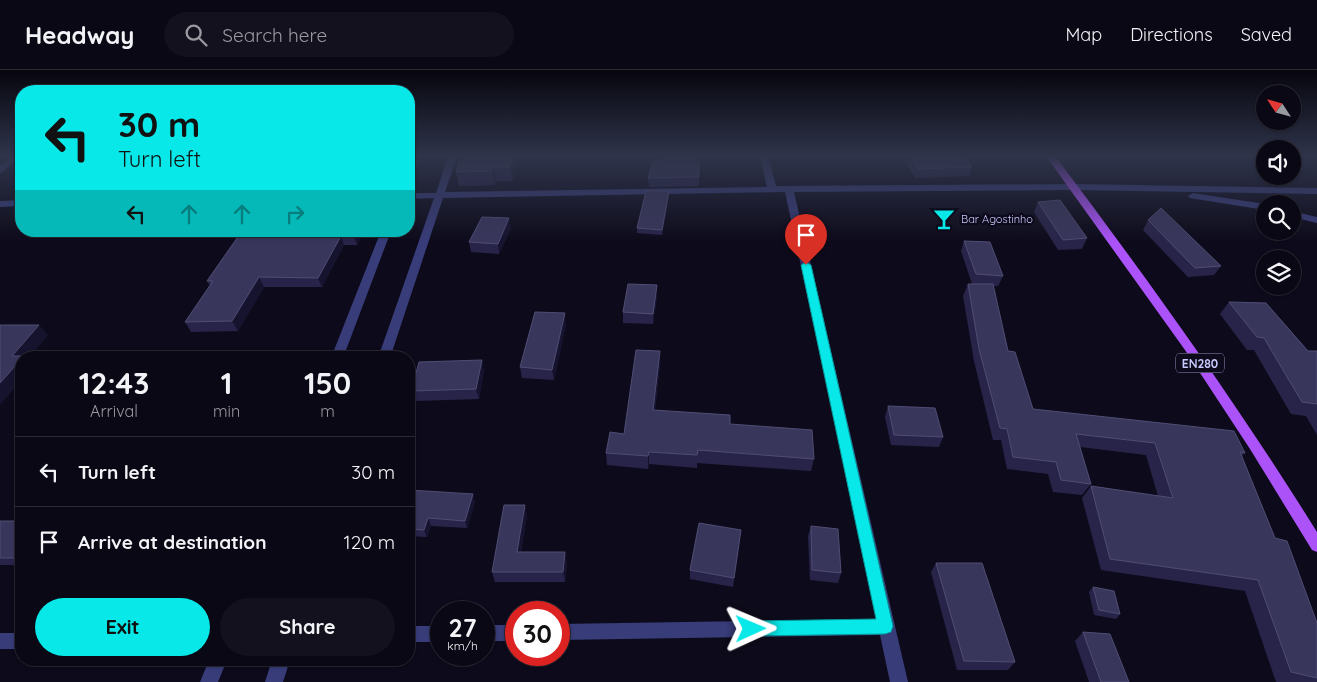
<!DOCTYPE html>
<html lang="en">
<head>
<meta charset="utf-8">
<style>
  body { margin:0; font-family:Quicksand,sans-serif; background:#13111d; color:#f1f3f6; height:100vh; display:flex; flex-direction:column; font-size:19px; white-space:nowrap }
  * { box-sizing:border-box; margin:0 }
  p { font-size:16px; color:#999aa0 }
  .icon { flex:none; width:28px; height:28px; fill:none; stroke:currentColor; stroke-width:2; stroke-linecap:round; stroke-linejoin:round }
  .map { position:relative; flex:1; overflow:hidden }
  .side { position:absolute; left:15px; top:281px; width:400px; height:315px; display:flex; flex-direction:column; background:#0a0814; border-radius:20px; box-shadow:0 1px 4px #0004,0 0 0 1px #2a2934 }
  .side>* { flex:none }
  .hud { position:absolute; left:15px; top:15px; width:400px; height:152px; border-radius:20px; box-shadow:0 1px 4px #0004,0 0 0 1px #2a2934; background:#08e8e8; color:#111; overflow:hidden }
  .needle { width:32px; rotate:306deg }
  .controls { position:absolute; left:1256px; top:15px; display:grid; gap:10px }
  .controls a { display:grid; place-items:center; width:45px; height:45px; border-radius:50%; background:#0a0814; box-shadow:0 1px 4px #0004,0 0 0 1px #2a2934; font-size:25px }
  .speed { position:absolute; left:430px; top:531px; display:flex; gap:10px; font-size:25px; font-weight:700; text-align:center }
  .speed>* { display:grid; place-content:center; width:65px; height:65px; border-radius:50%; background:#0a0814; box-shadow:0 1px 4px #0004,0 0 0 1px #2a2934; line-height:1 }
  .speed small { font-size:12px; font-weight:400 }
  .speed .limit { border:8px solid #d22; background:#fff; color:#111 }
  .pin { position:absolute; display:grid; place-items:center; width:42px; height:42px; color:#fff; margin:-51px -21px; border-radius:50% 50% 50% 0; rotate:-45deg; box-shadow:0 0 5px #0007 }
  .pin .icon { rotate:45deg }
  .me { position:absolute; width:55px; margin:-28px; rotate:89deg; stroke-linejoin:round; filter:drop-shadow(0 0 4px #0008) }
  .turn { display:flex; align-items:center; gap:18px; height:105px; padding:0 20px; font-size:22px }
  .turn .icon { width:65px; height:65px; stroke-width:2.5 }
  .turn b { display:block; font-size:35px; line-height:42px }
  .lanes { display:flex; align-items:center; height:48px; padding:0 20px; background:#0003; justify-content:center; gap:25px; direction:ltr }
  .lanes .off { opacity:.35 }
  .eta { display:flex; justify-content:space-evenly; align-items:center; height:85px; text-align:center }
  .eta b { font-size:30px; font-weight:700; line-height:35px }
  .primary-button { display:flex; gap:10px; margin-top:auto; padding:10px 20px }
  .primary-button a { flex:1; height:58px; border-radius:30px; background:#08e8e8; color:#111; font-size:20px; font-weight:700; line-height:58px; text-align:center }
  .primary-button a+a { background:#13111d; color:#f1f3f6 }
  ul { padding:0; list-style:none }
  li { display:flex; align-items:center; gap:15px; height:70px; padding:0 20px; border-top:1px solid #2a2934 }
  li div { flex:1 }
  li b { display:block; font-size:19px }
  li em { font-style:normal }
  header { display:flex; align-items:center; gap:30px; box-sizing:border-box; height:70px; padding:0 25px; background:#0a0814; border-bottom:1px solid #2a2934 }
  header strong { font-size:24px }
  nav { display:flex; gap:28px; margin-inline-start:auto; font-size:18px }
  .search { width:350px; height:45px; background:#13111d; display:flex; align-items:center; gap:12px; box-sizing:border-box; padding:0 18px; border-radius:28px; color:#999aa0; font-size:19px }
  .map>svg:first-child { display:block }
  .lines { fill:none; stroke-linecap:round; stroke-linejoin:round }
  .minor { fill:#383c79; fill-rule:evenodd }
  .major { fill:#ab53f9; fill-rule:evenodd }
  .wall { fill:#282449 }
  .shaded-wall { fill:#16132e }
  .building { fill:#39365c; stroke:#504d75 }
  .route { fill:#08e8e8; stroke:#059797 }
  .labels { text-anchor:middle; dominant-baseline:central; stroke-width:5; stroke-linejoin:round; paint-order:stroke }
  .far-poi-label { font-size:11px; fill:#c8c8fd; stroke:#0d0b1b; text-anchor:start }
  .shield { fill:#0d0b1b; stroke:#908fb9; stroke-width:1 }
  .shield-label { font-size:12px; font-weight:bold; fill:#c8c8fd }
</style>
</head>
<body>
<header>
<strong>Headway</strong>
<div class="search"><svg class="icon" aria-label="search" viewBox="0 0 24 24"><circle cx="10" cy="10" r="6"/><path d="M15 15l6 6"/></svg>Search here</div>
<nav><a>Map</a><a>Directions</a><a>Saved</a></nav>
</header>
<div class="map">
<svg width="1317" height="612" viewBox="0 0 1317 612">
  <rect width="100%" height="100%" fill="#0d0b1b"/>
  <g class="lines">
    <g class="minor">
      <path d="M11,86H21L0,104V96Z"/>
      <path d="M411,86H420L414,105L409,108V94Z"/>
      <path d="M448,86H457L445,122L767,117L760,86H768L776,116L1073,114L1317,118V124L1073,120L794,122L908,612H890L880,565L559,570V554L877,549L785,122L443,128L390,288H378L434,128L409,129V123H436Z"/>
      <path d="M1193,123L1265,134V140L1190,128L1188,126Z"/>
      <path d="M21,130V136L0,137V131Z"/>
      <path d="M1292,141L1317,147V153L1292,147Z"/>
      <path d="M381,161H391L343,288H331Z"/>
      <rect x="484" y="555" width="32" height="16"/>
      <rect x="409" y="556" width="32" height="16"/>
      <rect x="0" y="563" width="21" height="16"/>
      <path d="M209,590H227L218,612H200Z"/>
      <path d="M272,590H290L283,612H265Z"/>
    </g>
    <path class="major" d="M1046,86H1055C1147,208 1236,332 1317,462V482L1312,480L1250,379L1185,280Z"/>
  </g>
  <g class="wall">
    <path d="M518,86L513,111H496L495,115L459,116L456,102Z"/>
    <path d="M903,86H964L972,97L969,106L915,108Z"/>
    <path d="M1077,86H1133L1131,90H1080Z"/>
    <path d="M699,107V116L649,117L648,108Z"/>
    <path d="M669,126L662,165L637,163V158Z"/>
    <path d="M1038,132L1087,168L1082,179L1058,180L1034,142Z"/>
    <path d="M1148,150L1221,196L1214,205L1188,207L1143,160Z"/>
    <path d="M511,158L499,184L471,182L469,172Z"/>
    <path d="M242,161H364L357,175H344L322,217H264L238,261L191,262L185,252L210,216L207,211Z"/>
    <path d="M964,171L1003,206L998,216H993L1008,281L1033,339L1245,383L1242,386L1275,468L1317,553V612H1276L1245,521L1101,500L1082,428L1091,416L1158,426L1146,385L1080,377L1091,414L1082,425L1053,422L1048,404L1007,399L1001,370H993L974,291L963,226L968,214H972L961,181Z"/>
    <path d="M657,226L653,254L623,253V242Z"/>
    <path d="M1229,232L1308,281H1317V365L1306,346L1291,344L1254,280H1247L1220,244Z"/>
    <path d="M566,254L554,310L522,308L520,297Z"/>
    <path d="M660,294L655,340L730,354L814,389L811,401L697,393V398L649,394L648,399L607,395L606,383L624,364Z"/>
    <path d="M484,300L479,329L415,331L411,321Z"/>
    <path d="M888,336L943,367L939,377L891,375L885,347Z"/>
    <path d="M409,420L475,432L467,458L431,456L427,467L409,466Z"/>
    <path d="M527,445L521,482L567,492L565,512H495L492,502Z"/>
    <rect x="0" y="451" width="21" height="44"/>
    <path d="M811,456L841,503L838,513L810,510L808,466Z"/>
    <path d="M741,460L733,517L690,509V500Z"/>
    <path d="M936,493L1015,592L1008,600H957L931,502Z"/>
    <path d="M1093,517L1120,544L1116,549L1094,545L1089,522Z"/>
    <path d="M1083,562L1129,612H1089L1075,571Z"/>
  </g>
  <g class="shaded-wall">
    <path d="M513,86H518L513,111L510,97Z"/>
    <path d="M493,97L496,111L495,115L492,101Z"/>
    <path d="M669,121V126L662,165V160Z"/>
    <path d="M509,148L511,158L499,184L498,174Z"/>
    <path d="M356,161H364L357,175L354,166Z"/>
    <path d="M341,166L344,175L322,217L318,208Z"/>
    <path d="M259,207L264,217L238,261L232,251Z"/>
    <path d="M657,215V226L653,254V244Z"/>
    <path d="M565,243L566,254L554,310L552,300Z"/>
    <path d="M39,255L48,265L29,288H21V310L0,335V313L12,286Z"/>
    <path d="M660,281V294L653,353V340Z"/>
    <path d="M482,290L484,300L479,329L476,319Z"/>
    <path d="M649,382V394L648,399V386Z"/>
    <path d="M473,424L475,432L467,458L465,451Z"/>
    <path d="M525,435L527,445L519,492L517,482Z"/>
    <path d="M428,448L431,456L427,467L424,460Z"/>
    <path d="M565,482L567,492L565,512L563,502Z"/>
  </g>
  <g class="building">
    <path d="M461,86H513L510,97H493L492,101L456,102Z"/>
    <path d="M662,86H699V107L648,108L653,90L657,91Z"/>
    <path d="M911,86H964L972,97L918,99Z"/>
    <path d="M646,121H669L662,160L637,158Z"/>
    <path d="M1060,130L1087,168L1063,170L1038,132Z"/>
    <path d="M1161,138L1221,196L1195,198L1148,150Z"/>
    <path d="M482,147L509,148L498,174L469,172Z"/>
    <path d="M242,161H356L354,166H341L318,208L259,207L232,251L185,252L213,211H207Z"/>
    <path d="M964,171L990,172L1003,206L976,204Z"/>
    <path d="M628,214L657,215L653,244L623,242Z"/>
    <path d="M968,214H993L1008,281L1015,282L1033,339L1234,361L1245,383L1240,382L1275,468L1287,471L1317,553V608L1291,602L1258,510L1110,489L1091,416L1173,428L1155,373L1076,364L1091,414L1061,410L1056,392L1013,387L1007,359L1000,358L979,279Z"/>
    <path d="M1229,232L1266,233L1308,281H1317V334L1302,332L1264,268L1257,267Z"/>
    <path d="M535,242L565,243L552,300L520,297Z"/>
    <path d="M0,255H39L12,286H24L0,313Z"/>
    <path d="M636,280L660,281L653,340L730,345V354L812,360L814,389L698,380L697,385L649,382L648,386L606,383L610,362L624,364Z"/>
    <path d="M482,290L476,319L411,321L419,292Z"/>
    <path d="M888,336L935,338L943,367L894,365Z"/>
    <path d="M409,420L473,424L465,451L428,448L424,460L409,459Z"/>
    <path d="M504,435H525L517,482H565L563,502H492Z"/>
    <rect x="0" y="451" width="21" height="37"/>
    <path d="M699,453L741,460L734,508L690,500Z"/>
    <path d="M811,456L838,459L841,503L812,500Z"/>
    <path d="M936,493H982L1015,592L964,591Z"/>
    <path d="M1093,517L1114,521L1120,544L1099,540Z"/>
    <path d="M1083,562L1110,564L1129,612H1101Z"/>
  </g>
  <linearGradient id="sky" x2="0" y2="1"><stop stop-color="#07060f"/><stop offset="0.5" stop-color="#2f344a"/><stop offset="1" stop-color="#2f344a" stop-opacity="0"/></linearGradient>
  <rect width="1317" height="172" fill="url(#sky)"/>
  <path class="route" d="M806,192L811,195L893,556L891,562L885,564L751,566L745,564L743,559L745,554L751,551L876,549L801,195Z"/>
  <defs>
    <g id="bar-bare" transform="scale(1.725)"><path d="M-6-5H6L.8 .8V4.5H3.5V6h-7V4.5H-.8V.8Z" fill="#08e8e8" stroke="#0d0b1b" stroke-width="2.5" paint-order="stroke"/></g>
  </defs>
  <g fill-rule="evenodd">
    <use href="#bar-bare" x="944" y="149"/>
  </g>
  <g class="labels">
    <g class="far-poi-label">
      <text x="961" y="149">Bar Agostinho</text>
    </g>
    <rect class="shield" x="1176" y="283.5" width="48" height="19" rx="4"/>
    <g class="shield-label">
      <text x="1200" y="293">EN280</text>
    </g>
  </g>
</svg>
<div class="controls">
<a><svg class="needle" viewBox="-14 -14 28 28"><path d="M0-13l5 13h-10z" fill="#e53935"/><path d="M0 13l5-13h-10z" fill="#999aa0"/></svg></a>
<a><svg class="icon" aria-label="sound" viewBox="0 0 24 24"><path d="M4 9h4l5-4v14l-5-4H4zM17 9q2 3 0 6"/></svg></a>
<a><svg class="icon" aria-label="search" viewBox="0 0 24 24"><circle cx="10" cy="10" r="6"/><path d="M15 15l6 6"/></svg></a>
<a><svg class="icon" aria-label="layers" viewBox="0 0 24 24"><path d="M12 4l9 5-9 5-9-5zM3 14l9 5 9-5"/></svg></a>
</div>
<div class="speed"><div>27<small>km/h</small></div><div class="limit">30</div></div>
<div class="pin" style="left:806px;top:195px;background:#d93025"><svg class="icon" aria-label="arrive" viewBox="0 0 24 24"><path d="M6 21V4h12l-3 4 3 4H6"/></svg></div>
<svg class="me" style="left:751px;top:559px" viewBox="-20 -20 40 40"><path d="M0-17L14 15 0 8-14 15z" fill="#08e8e8" stroke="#fff" stroke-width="4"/></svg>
<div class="hud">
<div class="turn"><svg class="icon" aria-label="left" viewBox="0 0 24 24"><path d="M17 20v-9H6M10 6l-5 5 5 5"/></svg><div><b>30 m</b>Turn left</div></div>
<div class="lanes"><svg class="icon" aria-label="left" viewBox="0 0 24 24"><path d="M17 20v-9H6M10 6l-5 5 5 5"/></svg><svg class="icon off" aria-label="ahead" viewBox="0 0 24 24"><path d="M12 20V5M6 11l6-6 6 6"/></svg><svg class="icon off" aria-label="ahead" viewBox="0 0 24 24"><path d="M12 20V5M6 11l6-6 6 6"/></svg><svg class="icon off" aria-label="right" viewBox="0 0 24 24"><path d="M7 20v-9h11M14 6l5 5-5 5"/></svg></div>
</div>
<section class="side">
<div class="eta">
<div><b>12:43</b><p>Arrival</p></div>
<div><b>1</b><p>min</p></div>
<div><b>150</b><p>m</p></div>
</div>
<ul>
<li><svg class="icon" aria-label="left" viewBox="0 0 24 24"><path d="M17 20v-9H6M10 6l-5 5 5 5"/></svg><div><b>Turn left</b></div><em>30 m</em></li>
<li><svg class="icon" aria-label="arrive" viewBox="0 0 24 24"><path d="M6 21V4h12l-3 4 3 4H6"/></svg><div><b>Arrive at destination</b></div><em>120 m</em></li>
</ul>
<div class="primary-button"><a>Exit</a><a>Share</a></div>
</section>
</div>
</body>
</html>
